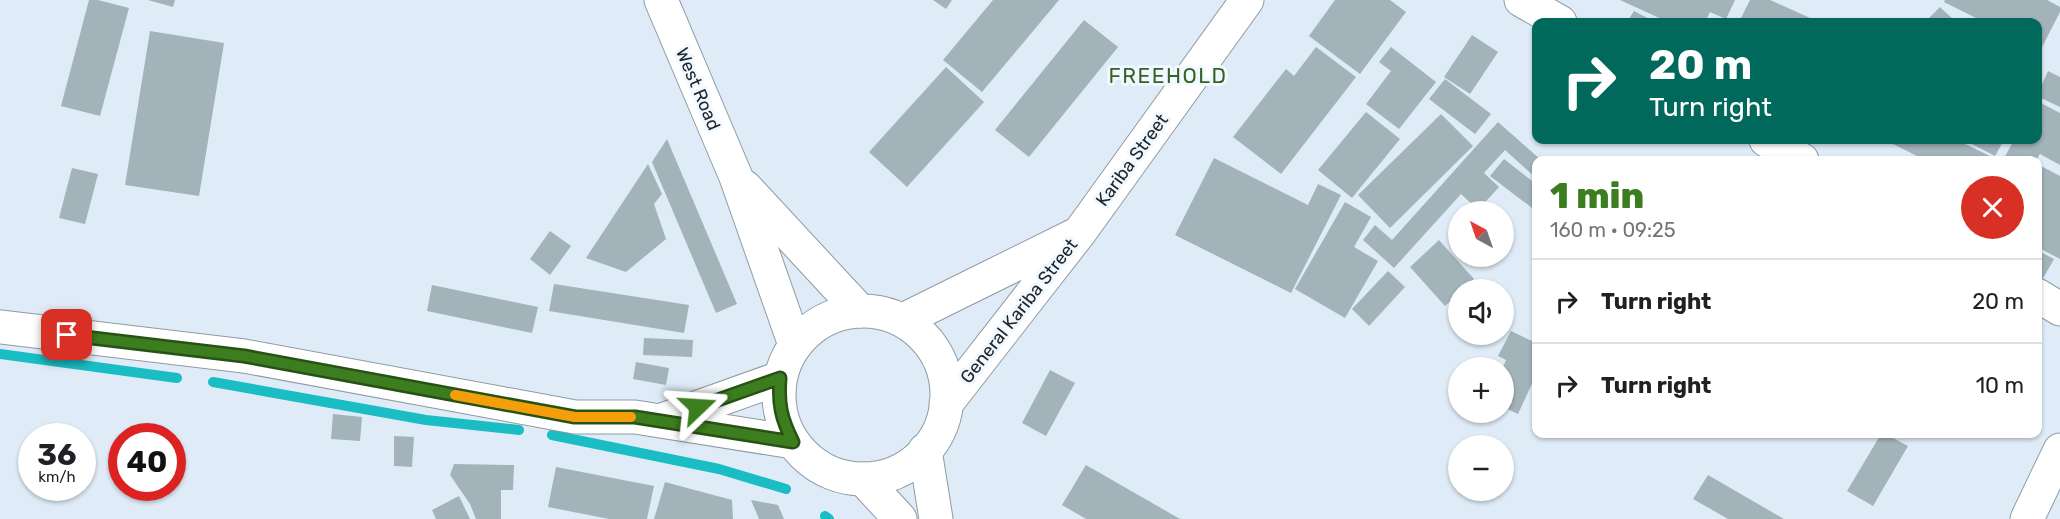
<!DOCTYPE html>
<html lang="en">
<head>
<meta charset="utf-8">
<style>
  body { margin:0; font-family:Rubik,sans-serif; background:#f6f6f6; color:#202124; height:100vh; display:flex; flex-direction:column; font-size:22px; white-space:nowrap }
  * { box-sizing:border-box; margin:0 }
  p { font-size:20px; color:#757577 }
  .icon { flex:none; width:33px; height:33px; fill:none; stroke:currentColor; stroke-width:2; stroke-linecap:round; stroke-linejoin:round }
  .map { position:relative; flex:1; overflow:hidden }
  .drawer { position:absolute; left:1532px; top:156px; width:510px; height:282px; display:flex; flex-direction:column; background:#fff; border-radius:12px; box-shadow:0 2px 4px #0004 }
  .drawer>* { flex:none }
  .hud { position:absolute; left:1532px; top:18px; width:510px; height:126px; border-radius:12px; box-shadow:0 2px 4px #0004; background:#00695c; color:#fff; overflow:hidden }
  .needle { width:39px; rotate:320deg }
  .fabs { position:absolute; left:1448px; top:201px; display:grid; gap:12px }
  .fabs a { display:grid; place-items:center; width:66px; height:66px; border-radius:50%; background:#fff; box-shadow:0 2px 4px #0004; font-size:30px }
  .speed { position:absolute; left:18px; top:423px; display:flex; gap:12px; font-size:30px; font-weight:700; text-align:center }
  .speed>* { display:grid; place-content:center; width:78px; height:78px; border-radius:50%; background:#fff; box-shadow:0 2px 4px #0004; line-height:1 }
  .speed small { font-size:15px; font-weight:400 }
  .speed .limit { border:9px solid #d22; background:#fff; color:#111 }
  .pin { position:absolute; display:grid; place-items:center; width:51px; height:51px; color:#fff; margin:-26px; border-radius:12px; box-shadow:0 3px 9px #0006 }
  .me { position:absolute; width:66px; margin:-33px; rotate:70deg; stroke-linejoin:round; filter:drop-shadow(0 0 4px #0008) }
  .turn { display:flex; align-items:center; gap:21px; height:126px; padding:0 18px; font-size:27px }
  .turn .icon { width:78px; height:78px; stroke-width:2.5 }
  .turn b { display:block; font-size:42px; line-height:51px }
  .round { display:grid; place-items:center; flex:none; width:63px; height:63px; border-radius:32px; background:#f6f6f6 }
  .summary { display:flex; align-items:center; justify-content:space-between; height:102px; padding:0 18px }
  h1 { font-size:36px; font-weight:800; line-height:45px; color:#3c7e1f }
  ul { padding:0; list-style:none }
  li { display:flex; align-items:center; gap:18px; height:84px; padding:0 18px; border-top:2px solid #e0e0e0 }
  li div { flex:1 }
  li b { display:block; font-size:22px }
  li em { font-style:normal }
  .map>svg:first-child { display:block }
  .lines { fill:none; stroke-linecap:round; stroke-linejoin:round }
  .stream { stroke:#1abdc3; stroke-width:10 }
  .building { fill:#a2b3b9 }
  .minor-casing { stroke:#8e9ba4; stroke-width:35 }
  .tertiary-casing { stroke:#8e9ba4; stroke-width:35 }
  .minor { stroke:#fff; stroke-width:33 }
  .tertiary { stroke:#fff; stroke-width:33 }
  .route-casing { stroke:#275214; stroke-width:15 }
  .route { stroke:#3c7e1f; stroke-width:10 }
  .slow { stroke:#f59e0b; stroke-width:10 }
  .labels { text-anchor:middle; dominant-baseline:central; stroke-width:6; stroke-linejoin:round; paint-order:stroke }
  .street-label { font-size:18px; fill:#21262a; stroke:#f0f9ff }
  .quarter-label { font-size:21px; letter-spacing:1.5px; fill:#376127; stroke:#f0f9ff }
</style>
</head>
<body>
<div class="map">
<svg width="2060" height="519" viewBox="0 0 2060 519">
  <rect width="100%" height="100%" fill="#dfecf7"/>
  <g class="lines">
    <g class="stream">
      <path d="M0,354L177,378"/>
      <path d="M213,382L426,420L519,430"/>
      <path d="M552,435L719,469L786,489"/>
      <path d="M825,516L829,519"/>
    </g>
  </g>
  <g class="building">
    <path d="M89,0H98L129,8L100,116L61,106Z"/>
    <path d="M148,0H175L173,7Z"/>
    <path d="M933,0H952L946,9Z"/>
    <path d="M993,0H1059L982,92L943,60Z"/>
    <path d="M1335,0H1390L1406,12L1360,74L1309,36Z"/>
    <path d="M1620,0H1735L1726,19L1710,12L1705,22H1668Z"/>
    <path d="M1750,0H1770L1819,22H1739Z"/>
    <path d="M1945,0H2047L2060,7V12L2040,51L2037,50V22H1984L1944,2Z"/>
    <path d="M1940,7L1956,22H1925Z"/>
    <path d="M1634,11L1655,22H1627Z"/>
    <path d="M1084,20L1118,47L1029,157L995,130Z"/>
    <path d="M150,31L224,43L199,196L125,185Z"/>
    <path d="M1472,35L1498,52L1470,94L1444,77Z"/>
    <path d="M1316,47L1356,77L1281,174L1233,137L1286,69L1294,76Z"/>
    <path d="M1391,47L1436,82L1399,129L1366,104L1391,71L1379,62Z"/>
    <path d="M946,67L984,102L907,187L869,152Z"/>
    <path d="M2048,71L2060,77V107L2037,96Z"/>
    <path d="M1445,79L1491,114L1475,134L1429,99Z"/>
    <path d="M2037,101L2060,113V165L2040,154L2036,160H2003L2014,140H2037Z"/>
    <path d="M1366,112L1400,139L1352,198L1318,170Z"/>
    <path d="M1441,114L1473,146L1390,228L1358,195Z"/>
    <path d="M1498,122L1541,160H1536V178L1505,150L1484,173L1499,187L1478,210L1461,194L1394,268L1363,240L1375,225L1392,240Z"/>
    <path d="M667,139L737,304L716,313L652,162Z"/>
    <path d="M1885,140H1957L1994,158L1992,160H1925Z"/>
    <path d="M1964,140H2004L1995,156Z"/>
    <path d="M1214,158L1308,205L1318,184L1341,195L1291,293L1175,235Z"/>
    <path d="M1504,159L1536,184V211L1490,176Z"/>
    <path d="M648,164L662,194L654,204L666,239L626,272L586,258Z"/>
    <path d="M2037,164L2060,176V259L2037,247Z"/>
    <path d="M72,168L98,174L85,224L59,218Z"/>
    <path d="M1345,202L1371,217L1354,247L1378,261L1345,318L1295,289Z"/>
    <path d="M550,231L571,246L550,275L530,259Z"/>
    <path d="M1439,240L1474,279L1463,290H1458V294L1445,306L1410,267Z"/>
    <path d="M2037,250L2054,259L2041,282L2037,280Z"/>
    <path d="M1388,271L1405,287L1369,326L1352,309Z"/>
    <path d="M554,284L689,305L684,333L549,311Z"/>
    <path d="M432,285L538,307L532,333L427,311Z"/>
    <path d="M1511,331L1536,343V375L1518,414L1503,407V367L1506,360L1498,356Z"/>
    <path d="M644,338L693,340L692,357L643,355Z"/>
    <path d="M636,362L669,368L666,385L633,379Z"/>
    <path d="M1050,370L1075,383L1046,436L1022,423Z"/>
    <path d="M333,414L362,417L360,441L331,439Z"/>
    <path d="M1881,434H1886L1908,446L1873,506L1847,491Z"/>
    <path d="M394,436L414,437L412,467L394,466Z"/>
    <path d="M454,464L514,465L513,490H501V519H476L470,504L450,475Z"/>
    <path d="M1086,465L1180,519H1086L1062,505Z"/>
    <path d="M556,467L654,486L647,519H609L548,507Z"/>
    <path d="M1708,475L1784,519H1728L1693,499Z"/>
    <path d="M665,482L732,500L733,519H654Z"/>
    <path d="M459,496L470,519H436L432,510Z"/>
    <path d="M751,500L778,505L784,519H759Z"/>
  </g>
  <g class="lines">
    <g class="minor-casing">
      <g id="minor">
        <path d="M1521,0L1560,22"/>
        <path d="M1766,140L1802,160"/>
        <path d="M2037,295L2060,309"/>
        <path d="M925,450L936,519"/>
        <path d="M863,479L900,519"/>
        <path d="M2027,519L2060,450"/>
      </g>
    </g>
    <g class="tertiary-casing">
      <g id="tertiary">
        <path d="M661,0L736,177L795,345"/>
        <path d="M745,187L860,311"/>
        <circle cx="863" cy="395" r="84"/>
        <path d="M903,320L1073,236"/>
        <path d="M0,327L244,356L575,417H635L793,442"/>
        <path d="M946,404L1080,232L1247,0"/>
        <path d="M662,420L780,378"/>
      </g>
    </g>
    <use href="#minor" class="minor"/>
    <use href="#tertiary" class="tertiary"/>
  </g>
  <g class="lines">
    <g class="route-casing">
      <path id="route" d="M67,335L244,356L575,417H635L793,442C781,418 778,404 780,378L698,407"/>
    </g>
    <use href="#route" class="route"/>
    <path class="slow" d="M455,395L575,417H631"/>
  </g>
  <g class="labels">
    <g class="street-label">
      <text transform="translate(698 89) rotate(67)">West Road</text>
      <text transform="translate(1132 160) rotate(-54)">Kariba Street</text>
      <text transform="translate(1019 311) rotate(-52)">General Kariba Street</text>
    </g>
    <g class="quarter-label">
      <text x="1168" y="75">FREEHOLD</text>
    </g>
  </g>
</svg>
<div class="fabs">
<a><svg class="needle" viewBox="-14 -14 28 28"><path d="M0-13l5 13h-10z" fill="#e53935"/><path d="M0 13l5-13h-10z" fill="#757577"/></svg></a>
<a><svg class="icon" aria-label="sound" viewBox="0 0 24 24"><path d="M4 9h4l5-4v14l-5-4H4zM17 9q2 3 0 6"/></svg></a>
<a>+</a>
<a>−</a>
</div>
<div class="speed"><div>36<small>km/h</small></div><div class="limit">40</div></div>
<div class="pin" style="left:67px;top:335px;background:#d93025"><svg class="icon" aria-label="arrive" viewBox="0 0 24 24"><path d="M6 21V4h12l-3 4 3 4H6"/></svg></div>
<svg class="me" style="left:698px;top:407px" viewBox="-20 -20 40 40"><path d="M0-17L14 15 0 8-14 15z" fill="#3c7e1f" stroke="#fff" stroke-width="4"/></svg>
<div class="hud">
<div class="turn"><svg class="icon" aria-label="right" viewBox="0 0 24 24"><path d="M7 20v-9h11M14 6l5 5-5 5"/></svg><div><b>20 m</b>Turn right</div></div>
</div>
<section class="drawer">
<div class="summary"><div><h1>1 min</h1><p>160 m · 09:25</p></div><a class="round" style="background:#d93025;color:#fff"><svg class="icon" aria-label="close" viewBox="0 0 24 24"><path d="M6 6l12 12M18 6L6 18"/></svg></a></div>
<ul>
<li><svg class="icon" aria-label="right" viewBox="0 0 24 24"><path d="M7 20v-9h11M14 6l5 5-5 5"/></svg><div><b>Turn right</b></div><em>20 m</em></li>
<li><svg class="icon" aria-label="right" viewBox="0 0 24 24"><path d="M7 20v-9h11M14 6l5 5-5 5"/></svg><div><b>Turn right</b></div><em>10 m</em></li>
</ul>
</section>
</div>
</body>
</html>
